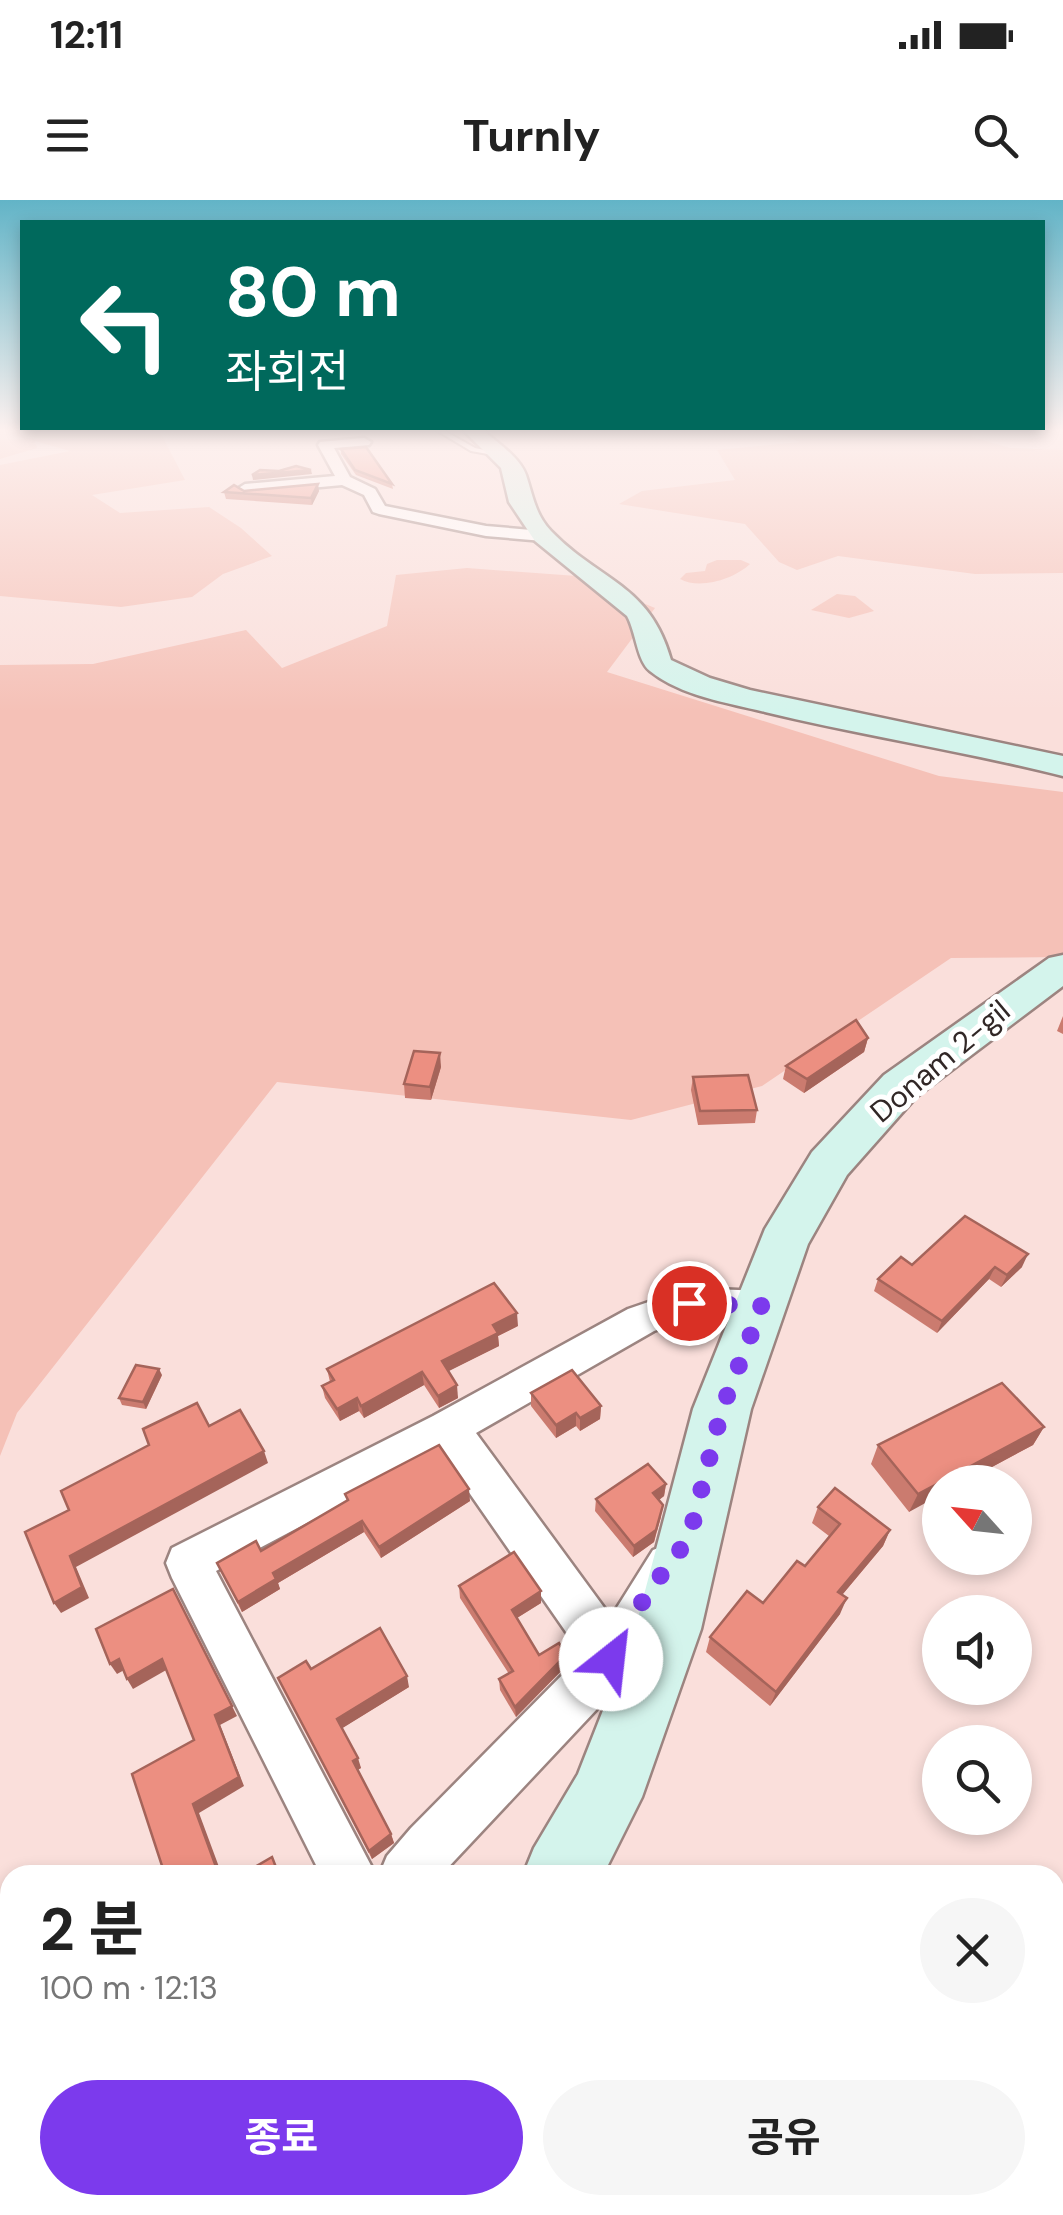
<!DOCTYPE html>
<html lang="ko">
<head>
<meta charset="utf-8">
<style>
  body { margin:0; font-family:"DM Sans","Noto Sans KR",sans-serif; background:#f6f6f6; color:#222; height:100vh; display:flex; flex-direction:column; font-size:38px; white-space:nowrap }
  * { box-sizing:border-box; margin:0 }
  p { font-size:32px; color:#767676 }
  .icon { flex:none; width:55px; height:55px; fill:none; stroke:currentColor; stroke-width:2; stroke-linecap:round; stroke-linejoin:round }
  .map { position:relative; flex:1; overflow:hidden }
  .details { position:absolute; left:0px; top:1665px; width:1065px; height:350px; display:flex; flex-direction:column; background:#fff; border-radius:30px 30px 0 0; box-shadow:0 5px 15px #0003 }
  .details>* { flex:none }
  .banner { position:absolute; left:20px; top:20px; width:1025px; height:210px; border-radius:0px; box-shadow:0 5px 15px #0003; background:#00695c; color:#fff; overflow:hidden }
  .needle { width:65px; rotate:297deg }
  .fabs { position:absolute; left:922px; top:1265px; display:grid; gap:20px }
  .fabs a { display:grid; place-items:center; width:110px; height:110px; border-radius:50%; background:#fff; box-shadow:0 5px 15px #0003; font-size:50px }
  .pin { position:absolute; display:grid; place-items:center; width:85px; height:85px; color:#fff; margin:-42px; border:5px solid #fff; border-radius:50%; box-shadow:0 2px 10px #0007 }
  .me { position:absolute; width:110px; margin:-55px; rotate:29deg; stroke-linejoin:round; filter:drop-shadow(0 0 8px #0008) }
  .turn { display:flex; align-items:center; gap:35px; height:210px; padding:0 40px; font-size:45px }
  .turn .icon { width:130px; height:130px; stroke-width:2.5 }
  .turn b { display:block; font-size:70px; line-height:85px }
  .round { display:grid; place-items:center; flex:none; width:105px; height:105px; border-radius:52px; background:#f6f6f6 }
  .headline { display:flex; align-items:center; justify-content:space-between; height:170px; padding:0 40px }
  h1 { font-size:60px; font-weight:700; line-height:75px }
  .button { display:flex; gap:20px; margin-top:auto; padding:20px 40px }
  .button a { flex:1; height:115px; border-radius:60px; background:#7c3aed; color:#fff; font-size:40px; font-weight:700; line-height:115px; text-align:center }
  .button a+a { background:#f6f6f6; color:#222 }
  .status { display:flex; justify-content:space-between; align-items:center; height:70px; padding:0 50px; background:#fff; direction:ltr }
  .status svg { height:28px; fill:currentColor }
  header { display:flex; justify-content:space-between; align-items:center; height:130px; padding:0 40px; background:#fff; font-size:45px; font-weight:700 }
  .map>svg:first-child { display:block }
  .green { fill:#f5c1b7 }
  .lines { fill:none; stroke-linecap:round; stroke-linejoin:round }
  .service-casing { stroke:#9c8480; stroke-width:4 }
  .minor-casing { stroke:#9c8480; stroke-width:5 }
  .secondary-casing { stroke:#9c8480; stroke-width:5 }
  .service { fill:#fff; fill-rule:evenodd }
  .minor { fill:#fff; fill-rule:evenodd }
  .secondary { fill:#d4f4ec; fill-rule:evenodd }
  .wall { fill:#cb7b6f }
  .shaded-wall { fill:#a5645a }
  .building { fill:#ec8f81; stroke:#a5645a; stroke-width:2.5 }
  .route { stroke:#7c3aed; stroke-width:18; stroke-dasharray:0 32.4 }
  .labels { text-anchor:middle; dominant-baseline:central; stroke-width:10; stroke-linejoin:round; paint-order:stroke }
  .street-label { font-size:30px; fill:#312726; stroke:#fff }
</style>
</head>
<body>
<div class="status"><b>12:11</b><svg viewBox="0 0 49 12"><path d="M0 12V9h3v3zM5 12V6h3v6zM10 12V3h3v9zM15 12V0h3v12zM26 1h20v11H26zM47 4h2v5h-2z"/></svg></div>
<header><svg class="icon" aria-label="menu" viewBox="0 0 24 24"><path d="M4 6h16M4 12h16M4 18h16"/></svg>Turnly<svg class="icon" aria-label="search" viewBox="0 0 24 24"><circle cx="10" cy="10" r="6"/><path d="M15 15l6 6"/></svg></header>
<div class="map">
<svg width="1063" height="2015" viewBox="0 0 1063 2015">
  <rect width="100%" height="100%" fill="#fadfdb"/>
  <g class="green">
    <path d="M4,230H159L185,280L92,295L120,313L209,307L241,328L272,356L223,374L192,397L121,407L0,396V265L70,251L35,241L37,248L0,259V240L25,239Z"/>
    <path d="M515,230H973L972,237L1010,248L1063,250V373L975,374L838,356L797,370L779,362L745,324L619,304L642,291L735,280L717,250L800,242L776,232Z"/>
    <path d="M717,360H741L750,364C734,379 700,390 680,379L686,373L705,371L707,364Z"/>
    <path d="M467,368L577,376L655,408L607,472L939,576L1063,592V757L951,758L762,886L631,920L277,882L17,1213L0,1256V465L93,464L246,430L282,468L387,426L396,375Z"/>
    <path d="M837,394L855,396L874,411L849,418L811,410Z"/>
  </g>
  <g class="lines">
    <g class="service-casing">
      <path id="service" d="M436,230H443L475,248L503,254L499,256L471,251Z"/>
    </g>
    <g class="minor-casing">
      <g id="minor">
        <path d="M364,238L371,242L369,245L334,248L350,277L375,289L385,306L486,326L543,331L551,336L543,341L486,336L379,314L373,312L364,295L342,285L245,294L237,289L245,284L335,276L318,245L320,242Z"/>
        <path d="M689,1088L763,1091L776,1095L782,1106L776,1117L763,1121L690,1118L654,1131L476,1233L611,1417L653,1350L669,1344L685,1350L691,1365L628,1476L441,1675H379L387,1656L411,1628L582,1455L441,1252L216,1371L376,1675H321L172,1378L166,1363L172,1348L433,1216L628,1109Z"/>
        <path d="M211,2005H273L270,2015H207Z"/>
      </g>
    </g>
    <g class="secondary-casing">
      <g id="secondary">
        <path d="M463,230H483C497,243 519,256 526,275C533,296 535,314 551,331C599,381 650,384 671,460L710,478L750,490L1063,556V576C964,551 864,536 765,512C728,503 681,496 650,471C637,461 636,432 627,416L535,341L509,302L501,268Z"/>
        <path d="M1063,755V786L916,897L847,975L808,1044L751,1209L701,1429L642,1597L603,1675H523L534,1648L578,1574L635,1429L693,1209L765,1029L812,952L884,875L1049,758Z"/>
        <path d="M322,2005H415L411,2015H318Z"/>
      </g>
    </g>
    <use href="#service" class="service"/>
    <use href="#minor" class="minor"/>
    <use href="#secondary" class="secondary"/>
  </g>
  <g class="wall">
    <path d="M341,249L392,284L393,289L356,275L341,254Z"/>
    <path d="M244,291H319L312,305L226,299L224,292Z"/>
    <path d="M1063,816V834L1057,831Z"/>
    <path d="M868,838L864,852L804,893L783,879L786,866Z"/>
    <path d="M441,867L431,900L405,898L404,884Z"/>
    <path d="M693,877L757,910L755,923L698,925L691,890Z"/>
    <path d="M912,1065L1022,1067L1001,1087L989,1079L937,1133L874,1091L878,1079Z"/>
    <path d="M518,1126L498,1136L499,1146L448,1171L458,1198L439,1208L424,1185L364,1218L359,1211L340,1221L325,1198L322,1186L330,1182L327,1169Z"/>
    <path d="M162,1175L146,1209L122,1205L119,1198Z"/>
    <path d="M531,1193L601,1206L600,1219L580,1231L576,1226L556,1238L531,1206Z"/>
    <path d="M1044,1227L1033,1245L964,1282H940L909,1312L871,1264L878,1245Z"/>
    <path d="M666,1284L664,1296L659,1300L661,1317L654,1342L633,1357L595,1311L596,1299Z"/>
    <path d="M345,1294L470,1301L381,1358L364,1332L278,1383L280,1389L242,1412L217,1363L261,1351L347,1301Z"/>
    <path d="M818,1307L890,1330L883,1346L842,1395L840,1414L770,1506L706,1452L710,1437L763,1403L805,1366L829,1336L812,1323Z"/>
    <path d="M459,1386L541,1403L517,1418L539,1455L566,1466L516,1517L500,1490L499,1479L509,1474L460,1398Z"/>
    <path d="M311,1469L409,1487L342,1528L361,1568L357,1570L391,1634L394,1643L372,1659L278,1478Z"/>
  </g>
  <g class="shaded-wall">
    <path d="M311,270L312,274L253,280L252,275Z"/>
    <path d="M318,284L319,291L312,305L311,298Z"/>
    <path d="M868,838L864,852L804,893L807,879Z"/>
    <path d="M440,853L441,867L431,900L430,887Z"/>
    <path d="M1028,1054L1022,1067L1001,1087L1007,1075Z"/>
    <path d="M995,1067L989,1079L937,1133L942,1121Z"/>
    <path d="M517,1113L518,1126L498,1136L499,1146L443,1174L442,1161L493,1125Z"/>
    <path d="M159,1169L162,1175L146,1209L143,1202Z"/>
    <path d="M422,1172L424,1185L364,1218L361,1206Z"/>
    <path d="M457,1185L458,1198L439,1208L438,1196Z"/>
    <path d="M357,1198L359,1211L340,1221L337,1209Z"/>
    <path d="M601,1206L600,1219L580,1231V1218Z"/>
    <path d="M576,1213V1226L556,1238V1225Z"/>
    <path d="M1044,1227L1033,1245L964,1282H940V1295L909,1312L918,1294Z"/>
    <path d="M264,1251L268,1263L76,1367L89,1398L61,1413L54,1403L70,1356Z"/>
    <path d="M666,1284L664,1296L651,1306L653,1293Z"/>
    <path d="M469,1289L470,1301L381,1358L379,1347Z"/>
    <path d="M663,1305L654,1342L633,1357L634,1346Z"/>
    <path d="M362,1321L364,1332L278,1383L280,1389L242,1412L238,1402L273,1373Z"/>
    <path d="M890,1330L883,1346L832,1407L838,1392Z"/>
    <path d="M541,1391V1403L512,1421V1410Z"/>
    <path d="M847,1398L840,1414L770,1506L776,1492Z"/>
    <path d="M566,1455V1466L516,1517L515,1507Z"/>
    <path d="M119,1459L126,1469L117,1474L110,1464Z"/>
    <path d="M162,1459L168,1469L133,1489L127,1479Z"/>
    <path d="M407,1476L409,1487L341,1529L337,1519Z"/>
    <path d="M232,1506L237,1516L220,1525L244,1586L199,1613L222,1675H219L193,1604L215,1515Z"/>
    <path d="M358,1558L361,1568L356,1571L353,1561Z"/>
    <path d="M391,1634L394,1643L372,1659L369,1651Z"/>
  </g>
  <g class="building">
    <path d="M366,247L392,284L355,270L341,249Z"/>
    <path d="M296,266L311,270L252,275L260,270L279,271Z"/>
    <path d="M318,284L311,298L224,292L234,285L244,291Z"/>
    <path d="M856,820L868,838L807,879L786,866Z"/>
    <path d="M414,851L440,853L430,887L404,884Z"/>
    <path d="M748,875L757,910L700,911L693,877Z"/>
    <path d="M965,1016L1028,1054L1007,1075L995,1067L942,1121L878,1079L901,1057L912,1065Z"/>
    <path d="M494,1083L517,1113L493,1125L498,1133L442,1161L457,1185L438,1196L422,1172L361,1206L357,1198L337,1209L322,1186L334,1180L327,1169Z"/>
    <path d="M136,1165L159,1169L143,1202L119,1198Z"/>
    <path d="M572,1170L601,1206L580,1218L576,1213L556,1225L531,1193Z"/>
    <path d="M1002,1183L1044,1227L918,1294L878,1245Z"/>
    <path d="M197,1203L209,1226L240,1210L264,1251L70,1356L82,1387L54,1403L25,1332L69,1310L61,1291L149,1245L143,1229Z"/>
    <path d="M439,1245L469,1289L379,1347L362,1321L273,1373L276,1379L238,1402L217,1363L256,1341L261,1351L348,1300L345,1294Z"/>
    <path d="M648,1264L666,1284L653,1293L663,1305L656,1330L634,1346L596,1299Z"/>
    <path d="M835,1288L890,1330L838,1392L847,1398L776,1492L710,1437L747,1391L763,1403L797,1361L805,1366L840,1324L818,1307Z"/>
    <path d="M514,1352L541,1391L512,1410L539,1455L559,1443L566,1455L515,1507L499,1479L513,1471L459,1386Z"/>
    <path d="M173,1389L232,1506L215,1515L239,1577L193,1604L219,1675H165L132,1574L194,1540L162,1459L127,1479L119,1459L110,1464L96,1429Z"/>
    <path d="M380,1428L407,1476L337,1519L358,1558L353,1561L391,1634L369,1651L278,1478L306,1461L311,1469Z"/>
    <path d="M272,1657L279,1675H241Z"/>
  </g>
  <linearGradient id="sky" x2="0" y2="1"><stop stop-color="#62b4c7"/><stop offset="0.45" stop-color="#fdf1ef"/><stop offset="1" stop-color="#fdf1ef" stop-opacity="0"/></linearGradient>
  <rect width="1063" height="512" fill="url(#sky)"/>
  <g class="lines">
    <path class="route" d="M611,1459L646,1395L689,1338L722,1209L762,1106L689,1103"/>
  </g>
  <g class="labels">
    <g class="street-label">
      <text transform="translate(940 861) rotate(-40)">Donam 2-gil</text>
    </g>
  </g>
</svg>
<div class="fabs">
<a><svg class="needle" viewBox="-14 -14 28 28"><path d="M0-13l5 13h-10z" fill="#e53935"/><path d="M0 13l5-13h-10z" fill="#767676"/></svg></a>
<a><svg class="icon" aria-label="sound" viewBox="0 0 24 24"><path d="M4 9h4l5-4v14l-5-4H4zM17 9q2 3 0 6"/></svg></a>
<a><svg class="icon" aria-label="search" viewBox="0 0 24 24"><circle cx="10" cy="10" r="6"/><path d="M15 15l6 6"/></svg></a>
</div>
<div class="pin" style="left:689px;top:1103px;background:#d93025"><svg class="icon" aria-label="arrive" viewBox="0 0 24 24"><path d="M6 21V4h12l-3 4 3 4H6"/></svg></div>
<svg class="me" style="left:611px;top:1459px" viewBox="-20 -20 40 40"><circle r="19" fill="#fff"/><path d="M0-13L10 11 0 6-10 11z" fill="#7c3aed"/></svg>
<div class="banner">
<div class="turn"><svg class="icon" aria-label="left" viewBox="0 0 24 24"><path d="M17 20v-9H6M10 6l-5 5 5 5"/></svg><div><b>80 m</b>좌회전</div></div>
</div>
<section class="details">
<div class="headline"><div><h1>2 분</h1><p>100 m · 12:13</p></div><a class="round"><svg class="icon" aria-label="close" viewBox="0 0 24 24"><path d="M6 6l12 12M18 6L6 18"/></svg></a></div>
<div class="button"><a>종료</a><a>공유</a></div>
</section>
</div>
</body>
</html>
